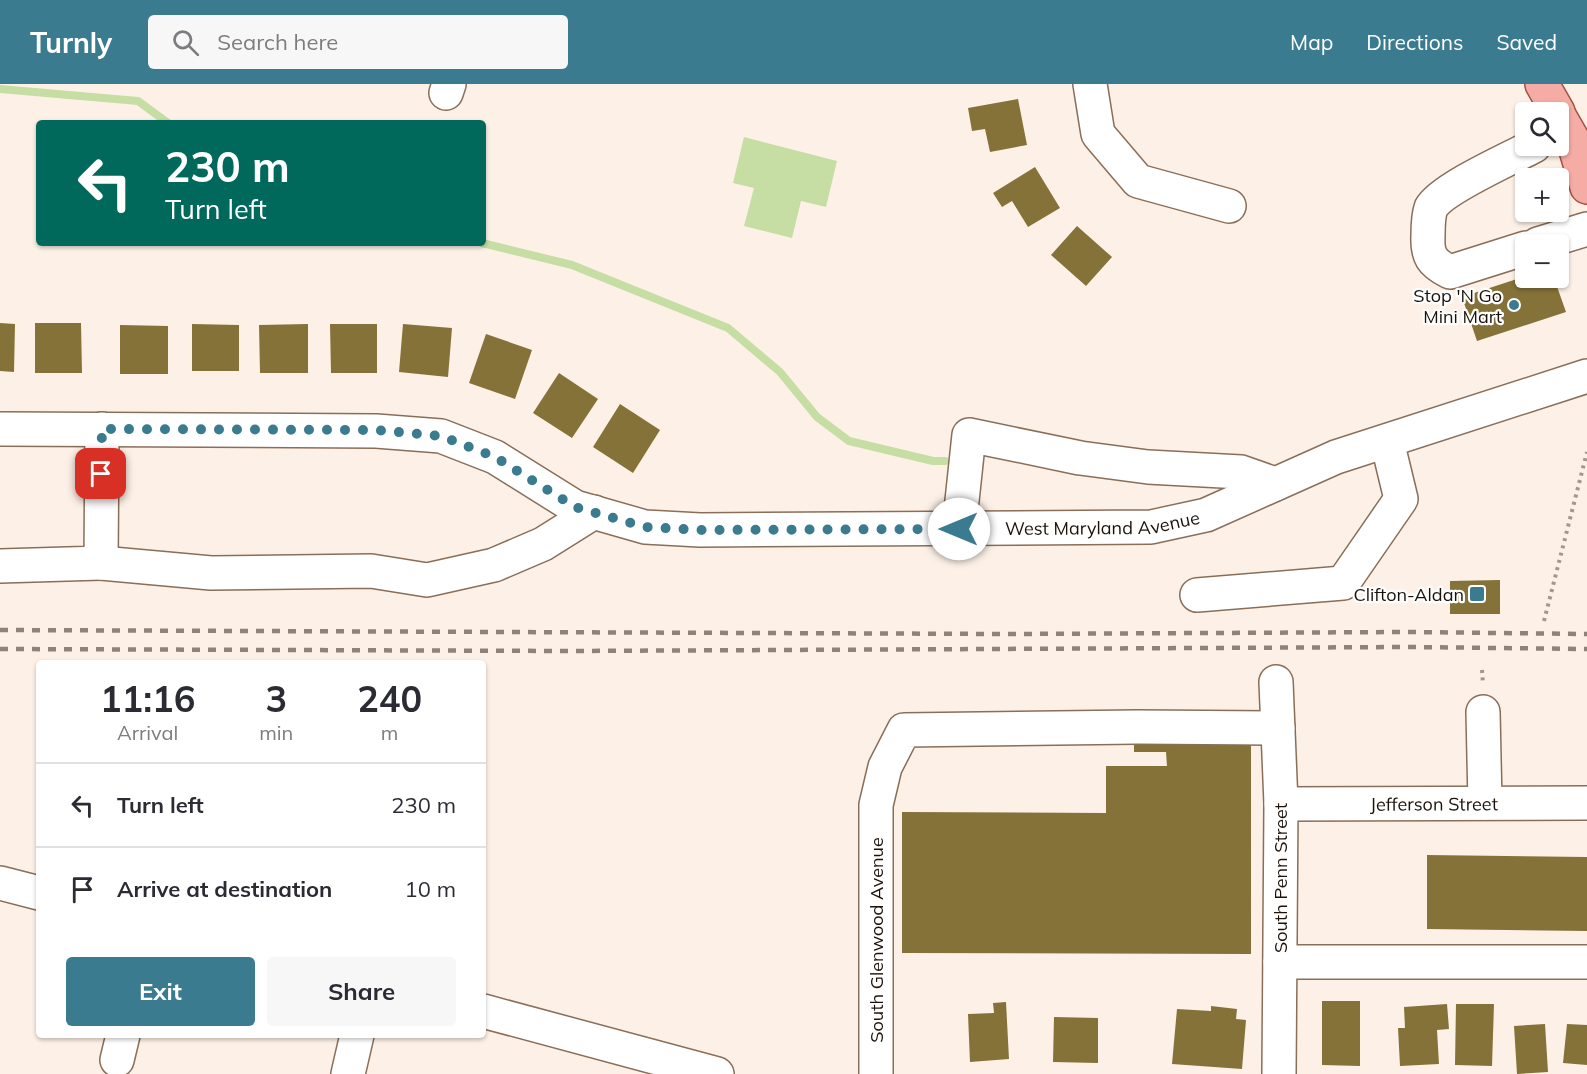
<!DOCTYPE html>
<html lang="en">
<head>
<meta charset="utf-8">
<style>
  body { margin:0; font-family:Mulish,sans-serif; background:#f7f7f7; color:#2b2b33; height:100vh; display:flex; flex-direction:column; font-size:22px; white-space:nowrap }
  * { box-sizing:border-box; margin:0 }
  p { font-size:20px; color:#7c7c81 }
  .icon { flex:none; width:33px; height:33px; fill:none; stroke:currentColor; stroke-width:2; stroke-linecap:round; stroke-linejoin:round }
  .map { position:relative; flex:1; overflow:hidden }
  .sheet { position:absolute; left:36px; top:576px; width:450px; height:378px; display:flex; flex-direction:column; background:#fff; border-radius:6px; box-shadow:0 2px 4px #0004 }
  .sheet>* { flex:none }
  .guide { position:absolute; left:36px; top:36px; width:450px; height:126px; border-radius:6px; box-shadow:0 2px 4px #0004; background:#00695c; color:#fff; overflow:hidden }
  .tools { position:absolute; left:1515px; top:18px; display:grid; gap:12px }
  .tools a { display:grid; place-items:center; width:54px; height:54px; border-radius:6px; background:#fff; box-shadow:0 2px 4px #0004; font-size:30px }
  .pin { position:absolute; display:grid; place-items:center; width:51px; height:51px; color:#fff; margin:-26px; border-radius:12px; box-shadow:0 3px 9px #0006 }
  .me { position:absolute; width:66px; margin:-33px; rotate:270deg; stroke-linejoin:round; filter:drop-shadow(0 0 4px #0008) }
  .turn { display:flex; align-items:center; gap:21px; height:126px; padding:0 30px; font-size:27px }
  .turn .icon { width:78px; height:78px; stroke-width:2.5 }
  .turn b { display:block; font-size:42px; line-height:51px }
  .eta { display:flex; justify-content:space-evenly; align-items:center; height:102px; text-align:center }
  .eta b { font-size:36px; font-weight:700; line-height:42px }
  .button { display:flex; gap:12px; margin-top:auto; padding:12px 30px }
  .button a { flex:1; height:69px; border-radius:6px; background:#3b7b8f; color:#fff; font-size:24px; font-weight:700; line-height:69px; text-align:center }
  .button a+a { background:#f7f7f7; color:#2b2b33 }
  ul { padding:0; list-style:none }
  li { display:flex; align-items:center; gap:18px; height:84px; padding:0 30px; border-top:2px solid #e1e1e2 }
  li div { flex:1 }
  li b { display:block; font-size:22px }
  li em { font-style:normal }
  header { display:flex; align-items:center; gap:36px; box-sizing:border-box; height:84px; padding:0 30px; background:#3b7b8f; color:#fff }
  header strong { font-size:28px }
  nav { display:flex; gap:33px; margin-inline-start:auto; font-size:21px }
  .search { width:420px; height:54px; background:#f7f7f7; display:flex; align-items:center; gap:15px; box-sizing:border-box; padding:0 21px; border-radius:6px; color:#7c7c81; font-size:22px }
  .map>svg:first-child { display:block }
  .water { fill:#c6dda3 }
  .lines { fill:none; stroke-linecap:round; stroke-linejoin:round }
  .stream { stroke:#c6dda3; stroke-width:8 }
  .building { fill:#847238 }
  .minor-casing { stroke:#896e59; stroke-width:36 }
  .major-casing { stroke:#a45246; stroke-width:36 }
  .path { stroke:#a2978e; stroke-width:4; stroke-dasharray:3 4.5; stroke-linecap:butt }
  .minor { stroke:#fff; stroke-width:33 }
  .major { stroke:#f5aca4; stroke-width:33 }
  .rail { stroke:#8e837a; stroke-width:4.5; stroke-dasharray:8 8; stroke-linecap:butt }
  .route { stroke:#3b7b8f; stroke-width:10; stroke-dasharray:0 18 }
  .poi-dot { fill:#3b7b8f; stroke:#fff; stroke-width:2 }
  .labels { text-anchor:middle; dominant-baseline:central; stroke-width:4.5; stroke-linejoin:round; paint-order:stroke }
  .poi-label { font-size:18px; fill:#1c120a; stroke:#fff; text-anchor:end }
  .street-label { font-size:18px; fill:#1c120a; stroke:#fff }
</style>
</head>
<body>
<header>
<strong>Turnly</strong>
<div class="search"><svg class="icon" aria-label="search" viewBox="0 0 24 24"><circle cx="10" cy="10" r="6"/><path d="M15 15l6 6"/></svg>Search here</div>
<nav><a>Map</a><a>Directions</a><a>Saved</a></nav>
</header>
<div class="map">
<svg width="1587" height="990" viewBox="0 0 1587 990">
  <rect width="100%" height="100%" fill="#fdf1e7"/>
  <path class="water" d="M744,53L837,77L826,123L801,117L792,154L744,142L754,104L733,99Z"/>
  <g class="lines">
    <g class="stream">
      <path d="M0,5L138,17L168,39"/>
      <path d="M482,159L572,181L728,244L780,288L817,333L849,357L933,377H945"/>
    </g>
  </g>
  <g class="building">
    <path d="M1018,15L1027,61L990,68L985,45L972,47L968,24Z"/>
    <path d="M1035,83L1060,124L1028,143L1012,117L1002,123L993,109Z"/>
    <path d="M1077,142L1112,173L1086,202L1051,171Z"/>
    <path d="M1526,192V194H1554L1566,228L1477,257L1462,213Z"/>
    <path d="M0,239L15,240L14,288L0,287Z"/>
    <path d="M35,239H81L82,289H35Z"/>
    <path d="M192,240L239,241V287H192Z"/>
    <path d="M308,240V289H260L259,241Z"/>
    <path d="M330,240H377V289H331Z"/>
    <path d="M403,240L452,244L448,293L399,288Z"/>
    <path d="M120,241L168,242V290H120Z"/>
    <path d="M486,250L532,266L515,315L469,299Z"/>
    <path d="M559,289L598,315L572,354L533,329Z"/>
    <path d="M620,320L660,346L633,389L593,363Z"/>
    <path d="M1500,496V530H1450V497Z"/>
    <path d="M1134,647H1251V870L902,869V728L1106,729V682H1167L1166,668H1134Z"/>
    <path d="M1427,771L1587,773V847L1427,845Z"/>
    <path d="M1322,917H1360V982L1322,981Z"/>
    <path d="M1006,918L1009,975L970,978L968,930L994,929L993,919Z"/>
    <path d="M1447,920L1449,945L1437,946L1439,980L1400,982L1398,944H1405L1404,923Z"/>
    <path d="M1456,920H1494L1492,982L1455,981Z"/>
    <path d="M1211,922L1237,925L1236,935L1246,936L1242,985L1172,980L1177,925L1211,927Z"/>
    <path d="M1054,933L1098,934V979L1053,978Z"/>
    <path d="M1545,940L1548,988L1517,990L1514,942Z"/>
    <path d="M1567,940L1587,941V981L1563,979Z"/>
  </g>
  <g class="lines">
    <g class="minor-casing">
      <g id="minor">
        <path d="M1090,0L1098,50L1138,97L1229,122"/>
        <path d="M446,9L449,0"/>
        <path d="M1538,160L1587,145"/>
        <path d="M1526,164L1450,188C1432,179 1427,172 1428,152C1428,144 1428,132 1431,124C1441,105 1513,73 1534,62"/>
        <path id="s1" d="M0,345L376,347L441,352L495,373L575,423L645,443L700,446L1151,443L1206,431L1336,373L1587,292"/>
        <path d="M959,445L969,351L1080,374L1148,383L1241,388L1275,400"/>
        <path d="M101,479L211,489L371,487L427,496L494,481L543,460L594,428"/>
        <path d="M0,482L101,479L102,345"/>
        <path d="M1197,511L1343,499L1401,415L1387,357"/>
        <path d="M1276,598L1281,720L1279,990"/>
        <path d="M1483,628L1485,719"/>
        <path id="s2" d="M1281,720L1587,719"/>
        <path d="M0,799L39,809"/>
        <path d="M1280,878H1587"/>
        <path d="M483,927L717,990"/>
        <path d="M117,976L123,951"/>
        <path d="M348,990L357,951"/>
        <path d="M876,990V721L885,683L904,646L1137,643L1278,644"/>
      </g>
    </g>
    <g class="major-casing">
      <g id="major">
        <path d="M1542,0L1558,28"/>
        <path d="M1558,30L1573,56L1587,103"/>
      </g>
    </g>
    <g class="path">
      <path d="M1544,537L1587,368"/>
      <path d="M1482,586L1483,600"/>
    </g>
    <use href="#minor" class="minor"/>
    <use href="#major" class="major"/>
    <g class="rail">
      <path d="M0,546L1007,550L1409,548L1587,550"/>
      <path d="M0,565L569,567L1409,563L1587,565"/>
    </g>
  </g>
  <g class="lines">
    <path class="route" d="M101,390L102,345L376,346L441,352L495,373L575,423L645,443L700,446L959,445"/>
  </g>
  <g class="poi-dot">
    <circle cx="1514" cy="221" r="6"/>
    <rect x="1469" y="502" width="16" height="16" rx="3"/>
  </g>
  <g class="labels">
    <g class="poi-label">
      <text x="1502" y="211">Stop 'N Go<tspan x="1502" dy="21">Mini Mart</tspan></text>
      <text x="1464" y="510">Clifton-Aldan</text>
    </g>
    <g class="street-label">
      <text stroke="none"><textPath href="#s1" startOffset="1124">West Maryland Avenue</textPath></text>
      <text stroke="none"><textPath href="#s2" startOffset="153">Jefferson Street</textPath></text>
      <text transform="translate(1280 794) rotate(-90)">South Penn Street</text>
      <text transform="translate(876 856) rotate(-90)">South Glenwood Avenue</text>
    </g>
  </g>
</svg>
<div class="tools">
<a><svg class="icon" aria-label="search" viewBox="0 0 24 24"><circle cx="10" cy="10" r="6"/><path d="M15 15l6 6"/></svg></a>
<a>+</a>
<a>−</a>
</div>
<div class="pin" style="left:101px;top:390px;background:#d93025"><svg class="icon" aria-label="arrive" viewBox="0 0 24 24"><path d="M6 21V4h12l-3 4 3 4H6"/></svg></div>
<svg class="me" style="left:959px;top:445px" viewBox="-20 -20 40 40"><circle r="19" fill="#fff"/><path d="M0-13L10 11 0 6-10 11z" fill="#3b7b8f"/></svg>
<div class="guide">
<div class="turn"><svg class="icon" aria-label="left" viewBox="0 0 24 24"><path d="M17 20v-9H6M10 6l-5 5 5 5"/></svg><div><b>230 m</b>Turn left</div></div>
</div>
<section class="sheet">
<div class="eta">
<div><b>11:16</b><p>Arrival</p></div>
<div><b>3</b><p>min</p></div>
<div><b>240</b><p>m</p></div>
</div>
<ul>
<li><svg class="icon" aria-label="left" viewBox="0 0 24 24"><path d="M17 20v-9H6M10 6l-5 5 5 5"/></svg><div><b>Turn left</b></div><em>230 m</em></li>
<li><svg class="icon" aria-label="arrive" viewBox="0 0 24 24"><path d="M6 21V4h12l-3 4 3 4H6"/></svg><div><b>Arrive at destination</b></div><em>10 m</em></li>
</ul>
<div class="button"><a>Exit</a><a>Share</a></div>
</section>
</div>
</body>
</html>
